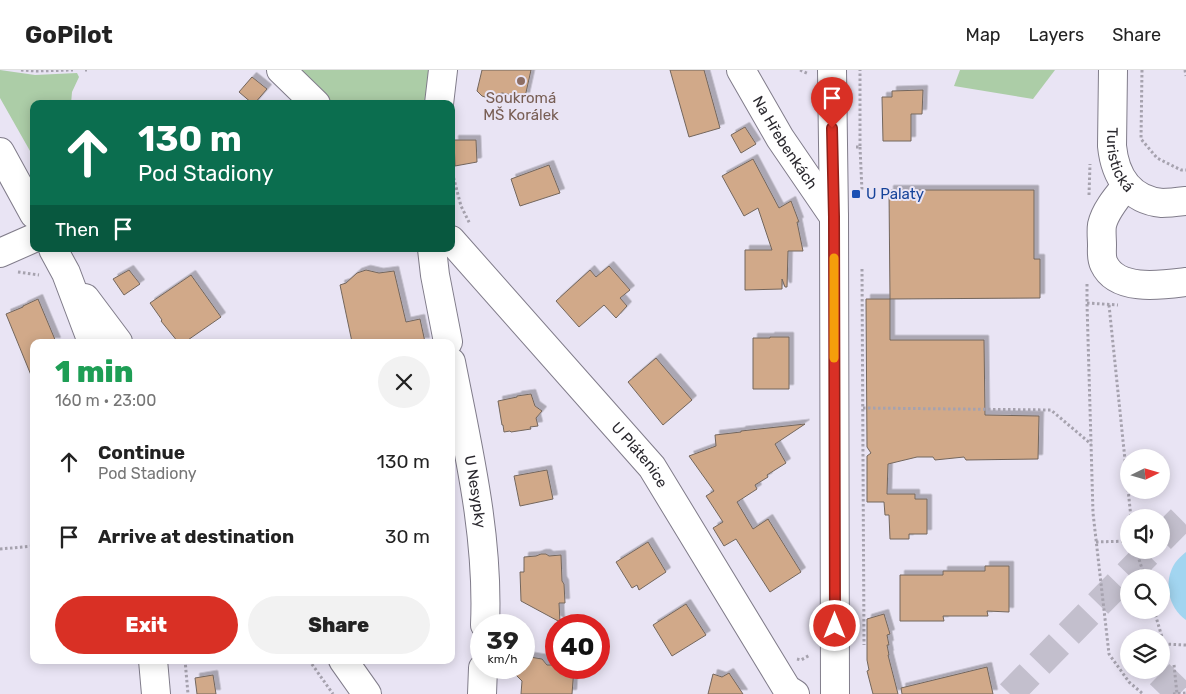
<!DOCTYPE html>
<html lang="en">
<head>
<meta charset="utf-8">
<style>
  body { margin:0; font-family:Rubik,sans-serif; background:#f2f2f2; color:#222; height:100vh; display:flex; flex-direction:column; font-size:19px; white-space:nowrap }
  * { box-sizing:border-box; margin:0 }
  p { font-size:16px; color:#767676 }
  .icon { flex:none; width:28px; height:28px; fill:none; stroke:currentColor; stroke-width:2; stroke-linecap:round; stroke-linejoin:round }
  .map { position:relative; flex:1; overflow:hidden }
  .side { position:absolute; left:30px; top:269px; width:425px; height:325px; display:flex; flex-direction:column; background:#fff; border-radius:10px; box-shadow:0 2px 12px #0003 }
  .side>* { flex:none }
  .guide { position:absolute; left:30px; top:30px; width:425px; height:152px; border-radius:10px; box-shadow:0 2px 12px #0003; background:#0b6e4f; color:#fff; overflow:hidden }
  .needle { width:32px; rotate:85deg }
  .fabs { position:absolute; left:1120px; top:379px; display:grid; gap:10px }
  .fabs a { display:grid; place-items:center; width:50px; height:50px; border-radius:50%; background:#fff; box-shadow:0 2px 12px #0003; font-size:25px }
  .speed { position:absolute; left:470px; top:544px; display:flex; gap:10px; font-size:25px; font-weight:700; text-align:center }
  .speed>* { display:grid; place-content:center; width:65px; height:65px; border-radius:50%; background:#fff; box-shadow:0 2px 12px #0003; line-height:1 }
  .speed small { font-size:12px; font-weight:400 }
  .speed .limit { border:8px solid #d22; background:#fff; color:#111 }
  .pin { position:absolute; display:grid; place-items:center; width:42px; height:42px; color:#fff; margin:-51px -21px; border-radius:50% 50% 50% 0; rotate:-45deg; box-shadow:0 0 5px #0007 }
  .pin .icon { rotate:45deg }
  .me { position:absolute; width:55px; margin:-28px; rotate:0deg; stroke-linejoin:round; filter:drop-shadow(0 0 4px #0008) }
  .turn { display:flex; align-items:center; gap:18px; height:105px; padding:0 25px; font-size:22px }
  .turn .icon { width:65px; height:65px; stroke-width:2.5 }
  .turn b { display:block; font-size:35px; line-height:42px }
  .then { display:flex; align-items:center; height:48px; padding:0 25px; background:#0003; gap:10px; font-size:19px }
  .round { display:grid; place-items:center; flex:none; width:52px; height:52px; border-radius:26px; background:#f2f2f2 }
  .summary { display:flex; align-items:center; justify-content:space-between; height:85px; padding:0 25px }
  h1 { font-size:30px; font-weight:800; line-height:38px; color:#1e9e55 }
  .cta { display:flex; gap:10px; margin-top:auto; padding:10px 25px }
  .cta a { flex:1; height:58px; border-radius:30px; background:#d93025; color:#fff; font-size:20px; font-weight:800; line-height:58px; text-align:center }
  .cta a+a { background:#f2f2f2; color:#222 }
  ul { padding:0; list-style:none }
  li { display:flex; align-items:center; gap:15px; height:75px; padding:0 25px }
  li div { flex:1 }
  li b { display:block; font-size:19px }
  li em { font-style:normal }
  header { display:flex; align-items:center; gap:30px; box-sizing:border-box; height:70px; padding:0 25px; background:#fff; border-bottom:1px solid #e0e0e0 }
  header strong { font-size:24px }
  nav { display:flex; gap:28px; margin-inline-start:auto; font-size:18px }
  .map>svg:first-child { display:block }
  .green { fill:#accda7 }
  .water { fill:#a2d5f0 }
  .building { fill:#d1a989; stroke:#73665d; filter:url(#shadow) }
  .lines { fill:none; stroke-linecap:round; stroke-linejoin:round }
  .highway-tunnel { stroke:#c3bfcd; stroke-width:28; stroke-dasharray:28 14; stroke-linecap:butt }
  .minor-casing { stroke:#807c8a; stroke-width:30 }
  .major-casing { stroke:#807c8a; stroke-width:30 }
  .path { stroke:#a6a2ae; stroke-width:3; stroke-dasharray:2.5 2.5; stroke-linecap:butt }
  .minor { stroke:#fff; stroke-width:28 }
  .major { stroke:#fff; stroke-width:28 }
  .path-bridge { stroke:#a6a2ae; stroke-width:3; stroke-dasharray:2.5 2.5; stroke-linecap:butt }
  .route-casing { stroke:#8d1f18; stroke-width:12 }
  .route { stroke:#d93025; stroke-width:9 }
  .slow { stroke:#f59e0b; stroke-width:9 }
  .education-dot { fill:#8d6e63; stroke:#e9e4f4; stroke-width:2 }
  .transit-dot { fill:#1a4fb4; stroke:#e9e4f4; stroke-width:2 }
  .labels { text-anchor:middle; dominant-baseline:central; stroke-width:4; stroke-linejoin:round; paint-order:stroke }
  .education-label { font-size:15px; fill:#785e54; stroke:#e9e4f4 }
  .street-label { font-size:15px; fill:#2b292f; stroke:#e9e4f4 }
  .transit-label { font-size:15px; fill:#164399; stroke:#e9e4f4; text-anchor:start }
</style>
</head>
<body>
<header>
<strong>GoPilot</strong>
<nav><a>Map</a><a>Layers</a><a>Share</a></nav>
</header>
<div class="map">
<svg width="1186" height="624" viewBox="0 0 1186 624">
  <defs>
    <filter id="shadow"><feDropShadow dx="4.5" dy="-4.5" stdDeviation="0" flood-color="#0004"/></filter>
  </defs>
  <rect width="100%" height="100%" fill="#e9e4f4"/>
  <g class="green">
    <path d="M0,0L35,5L77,3L79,7L72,22L71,34H34V88L0,28Z"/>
    <path d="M293,0H439L434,34H328Z"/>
    <path d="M960,0H1055L1033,29L954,16Z"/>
  </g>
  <path class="water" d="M1186,482V550C1168,538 1163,511 1175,493C1178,489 1182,485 1186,482Z"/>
  <g class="building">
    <path d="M482,0H531L525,27L512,24V25L502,23L492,27H485L482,26L477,21Z"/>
    <path d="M670,0H704L720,58L689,67Z"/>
    <path d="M252,7L267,19L254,34H253L239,22Z"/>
    <path d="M923,20L922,44H911V71H883L882,27H892V21Z"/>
    <path d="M745,57L756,74L741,83L731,65Z"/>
    <path d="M454,70H476L477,92L455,96Z"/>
    <path d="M753,89L779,138L791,131L799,152H797L803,181H788L787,217H785L782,209V219L745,220V180H772L758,138L744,146L722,106Z"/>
    <path d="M549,95L560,123L520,136L511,109Z"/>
    <path d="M889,120H1034V189H1040V228L890,229V270H984L985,345L1039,346L1038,389L966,390L964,387L935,390L933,387H917L888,394L887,424H915V429H927V464H909V469H890L889,445H885L884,432H867V386L871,383L867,377L866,229H890Z"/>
    <path d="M609,196L630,220L620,228L627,236L616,248L604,235L579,257L556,231L590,200L596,207Z"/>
    <path d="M129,200L140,214L124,225L113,209Z"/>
    <path d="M366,200L379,203L394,201L406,252L420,249L425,272H352L340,215L346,213L357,203Z"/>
    <path d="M191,205L221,247L185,272H178L161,251L162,250L150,233Z"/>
    <path d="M38,229L56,272H34L33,310L6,244L23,237V236Z"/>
    <path d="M770,267H789V319H753V268H770Z"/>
    <path d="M656,288L692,330L663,355L628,312Z"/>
    <path d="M531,324L535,336L542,341L536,348L538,356L530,357L531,359L511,362L510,361L504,362L503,355H502L498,331L517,327V326Z"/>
    <path d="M805,354L775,374L786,393L767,405L768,407L755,415L757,419L737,432L753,459L768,449L801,502L770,522L736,469L724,476L713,458L723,452L706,426L714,421L689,386L716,376L715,365L741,362V361Z"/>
    <path d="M547,400L553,429L520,436L514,406Z"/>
    <path d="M648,472L666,502L639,520L637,515L632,518L616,492Z"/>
    <path d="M541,484H546L549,486L561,485L562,511L564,514L565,533H559L560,552L521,531L520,502H524V487L536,486Z"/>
    <path d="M985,496H1009V542L987,541L988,546H943L944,551H900V505H943V501H985Z"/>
    <path d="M686,534L706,565L672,586L653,555Z"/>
    <path d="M884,544L890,564L887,565L889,575H887L889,585H888L898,624H873L867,601L869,600L867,590V549Z"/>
    <path d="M524,586L542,589L547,595H556V598H574L572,624H521L522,611L514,603L519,598H524Z"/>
    <path d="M987,597L993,624H902L901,618Z"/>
    <path d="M729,603L743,624H708L713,604L722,607Z"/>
    <path d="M213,605L216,624H197L195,608Z"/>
  </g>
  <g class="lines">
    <g class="highway-tunnel">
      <path d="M1161,469L1186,444"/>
      <path d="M1010,624L1151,480"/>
      <path d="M1160,624L1186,597"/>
    </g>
    <g class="minor-casing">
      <g id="minor">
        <path d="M281,0L316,34"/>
        <path id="s1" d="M741,0L780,68L834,147"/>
        <path d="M832,0L834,147L835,624"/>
        <path d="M439,34L443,0"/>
        <path d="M0,82L34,144"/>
        <path d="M1126,116C1117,127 1105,141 1102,155C1101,161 1102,169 1102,175C1102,181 1101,188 1104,194C1117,222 1162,215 1186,212"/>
        <path id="s2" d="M451,170L652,397L787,619L795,624"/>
        <path d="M53,179L66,203L92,272"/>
        <path d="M432,179L435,205L448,272"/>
        <path d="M0,183L34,168"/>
        <path d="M85,228L118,272"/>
        <path id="s3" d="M451,292C468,379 489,466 485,555"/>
        <path d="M153,590L156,624"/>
        <path d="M343,590L367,624"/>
        <path d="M482,624L483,598"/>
      </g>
    </g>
    <g class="major-casing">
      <g id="major">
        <path id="s4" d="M1113,0L1112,76C1115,106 1130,130 1162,133C1170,133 1178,132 1186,131"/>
      </g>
    </g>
    <g class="path">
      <path d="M21,0L36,1L73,0"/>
      <path d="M85,0H87"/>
      <path d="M800,0L809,4"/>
      <path d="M1142,0L1141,69L1157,88L1181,100H1186"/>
      <path d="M1185,0L1186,6"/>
      <path d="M856,77H860V0"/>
      <path d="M860,77L862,121"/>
      <path d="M451,98L461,136L470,154"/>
      <path d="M1089,125L1090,94"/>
      <path d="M862,199L864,575"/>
      <path d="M18,202L39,205"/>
      <path d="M1087,214V233L1093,443L1109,584L1129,612L1143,624"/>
      <path d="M1087,233L1118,235"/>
      <path d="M1109,235L1131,448"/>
      <path d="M863,338L1051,340L1091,374"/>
      <path d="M1096,472L1129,471"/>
      <path d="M0,479L34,476"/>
      <path d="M1136,480L1145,508"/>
      <path d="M1154,540L1164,574L1186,575"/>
      <path d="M797,589L801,590L810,585"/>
      <path d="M185,590L188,624"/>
      <path d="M309,590L333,624"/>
      <path d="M1173,624L1186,623"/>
    </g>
    <use href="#minor" class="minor"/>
    <use href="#major" class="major"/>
    <path class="path-bridge" d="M1174,595L1177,624"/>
  </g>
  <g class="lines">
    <g class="route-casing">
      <path id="route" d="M832,58L834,147L835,556"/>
    </g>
    <use href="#route" class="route"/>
    <path class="slow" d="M834,188V288"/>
  </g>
  <circle class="education-dot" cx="521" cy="11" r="5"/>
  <rect class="transit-dot" x="851" y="119" width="10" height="10" rx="2.5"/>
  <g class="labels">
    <g class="education-label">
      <text x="521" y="28">Soukromá<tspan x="521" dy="17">MŠ Korálek</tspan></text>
    </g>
    <g class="street-label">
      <text stroke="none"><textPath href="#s1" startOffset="85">Na Hřebenkách</textPath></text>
      <text stroke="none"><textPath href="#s4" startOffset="91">Turistická</textPath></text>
      <text stroke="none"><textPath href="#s2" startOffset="286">U Plátenice</textPath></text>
      <text stroke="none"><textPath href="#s3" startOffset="132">U Nesypky</textPath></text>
    </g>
    <g class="transit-label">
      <text x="866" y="124">U Palaty</text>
    </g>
  </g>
</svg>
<div class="fabs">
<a><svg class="needle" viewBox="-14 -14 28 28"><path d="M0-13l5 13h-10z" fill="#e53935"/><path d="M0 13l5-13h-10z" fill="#767676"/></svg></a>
<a><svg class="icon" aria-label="sound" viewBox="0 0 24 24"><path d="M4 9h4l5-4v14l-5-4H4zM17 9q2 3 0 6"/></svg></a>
<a><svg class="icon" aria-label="search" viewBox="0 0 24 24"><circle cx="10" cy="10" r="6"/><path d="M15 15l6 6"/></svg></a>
<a><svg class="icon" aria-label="layers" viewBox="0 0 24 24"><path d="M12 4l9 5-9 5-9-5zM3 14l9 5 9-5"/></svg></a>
</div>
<div class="speed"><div>39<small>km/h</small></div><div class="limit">40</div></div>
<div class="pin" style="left:832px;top:58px;background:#d93025"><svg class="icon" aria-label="arrive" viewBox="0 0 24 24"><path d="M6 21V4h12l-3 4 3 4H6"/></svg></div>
<svg class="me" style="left:835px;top:556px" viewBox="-20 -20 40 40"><circle r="17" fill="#d93025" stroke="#fff" stroke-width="3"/><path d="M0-11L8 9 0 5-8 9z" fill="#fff"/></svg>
<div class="guide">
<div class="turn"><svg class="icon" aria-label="ahead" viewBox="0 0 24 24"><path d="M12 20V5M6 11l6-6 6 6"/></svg><div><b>130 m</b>Pod Stadiony</div></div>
<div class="then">Then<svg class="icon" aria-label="arrive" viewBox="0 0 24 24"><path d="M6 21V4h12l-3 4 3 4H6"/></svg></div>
</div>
<section class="side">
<div class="summary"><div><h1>1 min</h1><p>160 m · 23:00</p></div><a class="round"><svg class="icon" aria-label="close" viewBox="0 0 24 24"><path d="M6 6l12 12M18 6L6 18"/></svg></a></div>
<ul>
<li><svg class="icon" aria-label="ahead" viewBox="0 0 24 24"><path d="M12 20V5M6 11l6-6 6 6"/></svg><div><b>Continue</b><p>Pod Stadiony</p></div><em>130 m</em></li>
<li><svg class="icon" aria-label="arrive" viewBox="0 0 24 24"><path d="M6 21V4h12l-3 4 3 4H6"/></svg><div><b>Arrive at destination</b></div><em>30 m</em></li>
</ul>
<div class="cta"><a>Exit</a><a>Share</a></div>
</section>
</div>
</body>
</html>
